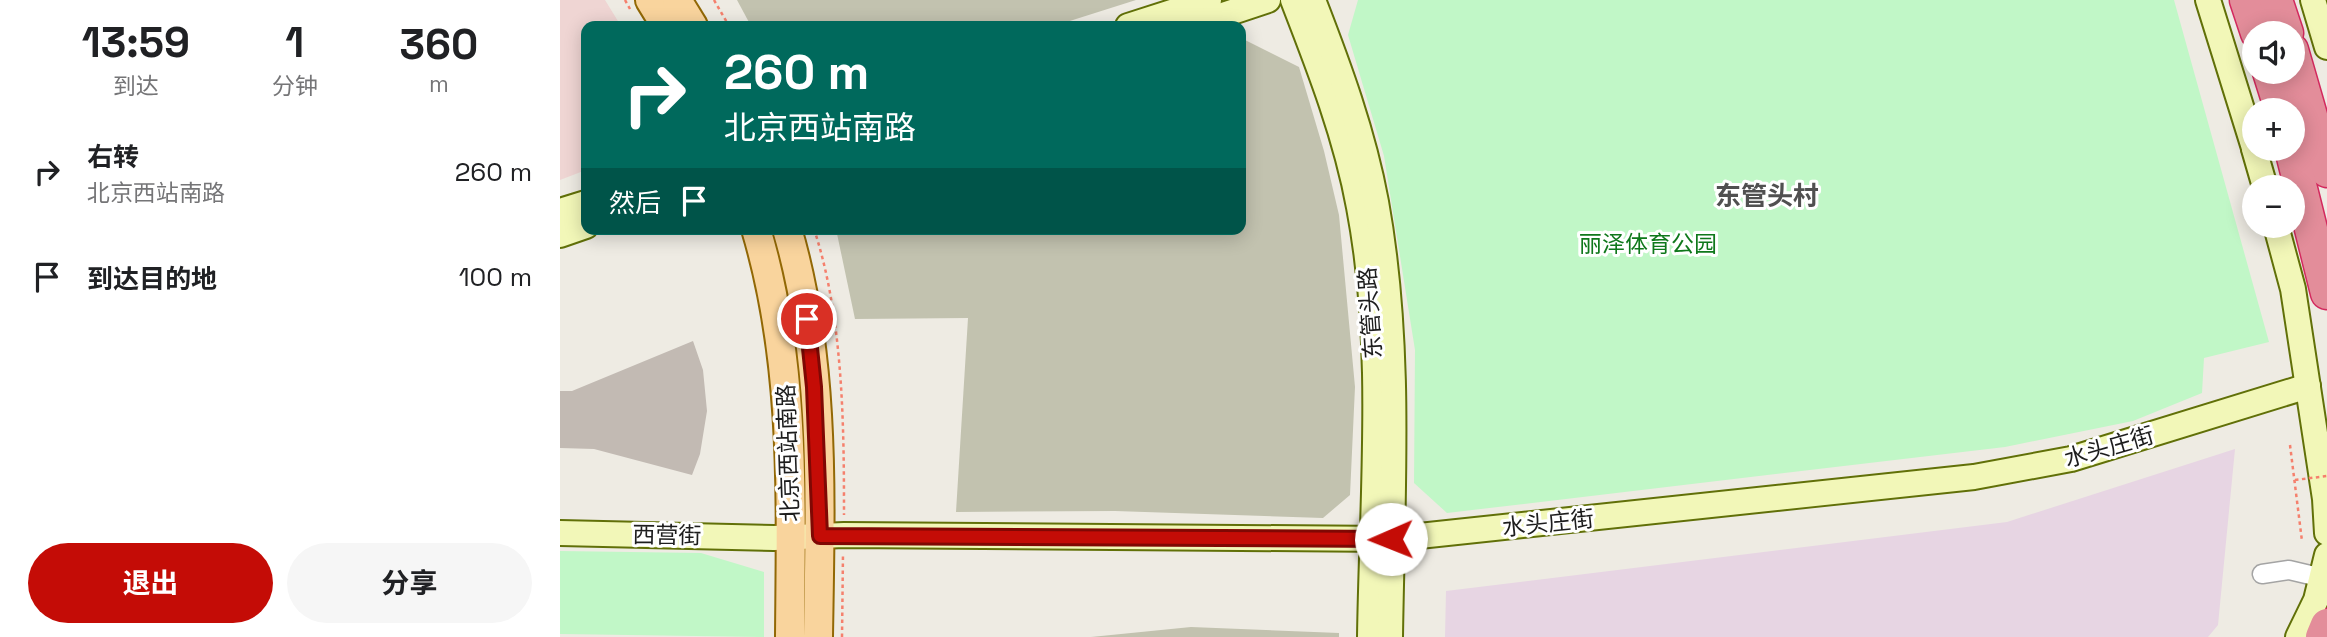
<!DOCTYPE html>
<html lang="zh">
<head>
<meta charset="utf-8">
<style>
  body { margin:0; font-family:"Space Grotesk","Noto Sans SC",sans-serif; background:#f6f6f6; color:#202124; height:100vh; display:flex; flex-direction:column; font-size:26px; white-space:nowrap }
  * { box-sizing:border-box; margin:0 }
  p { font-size:23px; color:#757577 }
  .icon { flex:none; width:38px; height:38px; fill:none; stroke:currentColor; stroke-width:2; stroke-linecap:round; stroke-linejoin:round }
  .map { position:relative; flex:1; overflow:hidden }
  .panel { display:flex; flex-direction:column; background:#fff; width:560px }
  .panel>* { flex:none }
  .top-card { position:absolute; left:21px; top:21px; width:665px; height:214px; border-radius:14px; box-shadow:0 4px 18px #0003; background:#00695c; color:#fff; overflow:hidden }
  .tools { position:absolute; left:1682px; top:21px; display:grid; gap:14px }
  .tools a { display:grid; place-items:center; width:63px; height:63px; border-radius:50%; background:#fff; box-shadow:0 4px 18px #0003; font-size:35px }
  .pin { position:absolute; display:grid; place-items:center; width:60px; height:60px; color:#fff; margin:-30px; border:4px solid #fff; border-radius:50%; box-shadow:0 2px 7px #0007 }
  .me { position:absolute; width:77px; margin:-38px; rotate:269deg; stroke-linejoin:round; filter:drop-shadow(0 0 5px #0008) }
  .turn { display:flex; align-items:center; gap:24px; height:147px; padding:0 28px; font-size:32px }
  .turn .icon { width:91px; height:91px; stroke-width:2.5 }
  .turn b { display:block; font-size:49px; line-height:60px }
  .then { display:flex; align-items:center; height:66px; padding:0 28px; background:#0003; gap:14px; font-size:26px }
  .eta { display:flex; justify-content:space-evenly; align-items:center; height:119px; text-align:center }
  .eta b { font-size:42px; font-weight:700; line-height:49px }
  .button { display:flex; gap:14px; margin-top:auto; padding:14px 28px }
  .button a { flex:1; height:80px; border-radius:42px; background:#c40c06; color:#fff; font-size:28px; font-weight:700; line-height:80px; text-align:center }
  .button a+a { background:#f6f6f6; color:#202124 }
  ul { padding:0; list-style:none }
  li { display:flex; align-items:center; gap:21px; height:105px; padding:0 28px }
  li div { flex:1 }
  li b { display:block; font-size:26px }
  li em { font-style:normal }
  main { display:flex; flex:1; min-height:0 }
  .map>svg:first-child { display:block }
  .commercial { fill:#efd5d3 }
  .industrial { fill:#e7d5e3 }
  .construction { fill:#c2c2af }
  .park { fill:#c1f7c7 }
  .building { fill:#c2bab3 }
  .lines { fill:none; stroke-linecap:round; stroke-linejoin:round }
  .street-casing { stroke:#a4a4a4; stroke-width:21 }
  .secondary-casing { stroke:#617008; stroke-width:28 }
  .primary-casing { stroke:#926805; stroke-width:32 }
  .highway-casing { stroke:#d3295e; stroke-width:35 }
  .path { stroke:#f5806d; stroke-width:2.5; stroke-dasharray:3.5 3.5; stroke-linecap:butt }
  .street { stroke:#fff; stroke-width:18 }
  .secondary { stroke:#f2f7b8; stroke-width:24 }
  .primary { stroke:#f9d49d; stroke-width:28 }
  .highway { stroke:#e38d9a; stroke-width:32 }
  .path-bridge { stroke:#f5806d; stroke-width:2.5; stroke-dasharray:3.5 3.5; stroke-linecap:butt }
  .route-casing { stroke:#7f0804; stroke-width:18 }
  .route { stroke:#c40c06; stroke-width:12 }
  .labels { text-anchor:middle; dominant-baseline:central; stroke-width:6; stroke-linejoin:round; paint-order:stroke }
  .park-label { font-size:23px; fill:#0f781b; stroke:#fff }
  .street-label { font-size:23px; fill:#1d1d1d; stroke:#fff }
  .quarter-label { font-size:26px; font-weight:bold; fill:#505050; stroke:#fff }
</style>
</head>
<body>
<main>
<section class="panel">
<div class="eta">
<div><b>13:59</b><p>到达</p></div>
<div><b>1</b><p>分钟</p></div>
<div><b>360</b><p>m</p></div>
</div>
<ul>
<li><svg class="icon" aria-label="right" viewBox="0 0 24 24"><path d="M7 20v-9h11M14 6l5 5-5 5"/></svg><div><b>右转</b><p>北京西站南路</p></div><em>260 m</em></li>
<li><svg class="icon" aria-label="arrive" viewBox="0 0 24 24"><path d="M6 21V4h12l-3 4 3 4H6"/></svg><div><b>到达目的地</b></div><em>100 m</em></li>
</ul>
<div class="button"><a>退出</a><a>分享</a></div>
</section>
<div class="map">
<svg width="1767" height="637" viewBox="0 0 1767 637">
  <rect width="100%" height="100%" fill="#eeebe3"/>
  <path class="commercial" d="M0,0H45L61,26H26V170L0,180Z"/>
  <path class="industrial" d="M1675,449L1658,625L1648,637H885L886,591L1447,522Z"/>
  <g class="construction">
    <path d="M177,0H576L494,26H191Z"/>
    <path d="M681,38L739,67L764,151L779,215L795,387L790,495L763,518L555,511L396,512L408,318L295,319L276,229H681Z"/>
    <path d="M631,627L779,633V637H531Z"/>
  </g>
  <g class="park">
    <path d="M798,0H1614L1709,342L1644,358L1642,393L1573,421L1445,447L887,513L854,483L855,350L824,156L788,35Z"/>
    <path d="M0,551L141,553L204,572V637L0,634Z"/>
  </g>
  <path class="building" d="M133,341L143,370L147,411L140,454L132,475L34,449L0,448V391H12Z"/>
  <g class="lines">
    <g class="street-casing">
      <path id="street" d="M1702,574L1729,570L1763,578"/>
    </g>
    <g class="secondary-casing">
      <g id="secondary">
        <path d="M733,0C759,67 786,136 799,207C826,348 812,495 810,637"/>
        <path d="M753,0C779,67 803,132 816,202C842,345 832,493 830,637"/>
        <path d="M1648,0L1694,148"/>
        <path d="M1753,0L1767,47"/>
        <path d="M568,26L649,0"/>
        <path d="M630,26L708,0"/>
        <path d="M1694,149L1705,187"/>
        <path d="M0,211L26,203"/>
        <path d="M1716,226L1733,289L1765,499L1767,533"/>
        <path d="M0,235L26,226"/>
        <path d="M0,533L214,538L284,535L831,539L1414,477L1511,459L1748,386"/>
        <path d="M1738,637L1756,600L1767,555"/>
      </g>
    </g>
    <g class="primary-casing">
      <g id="primary">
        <path d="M90,0L106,26"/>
        <path d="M117,0L133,26"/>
        <path d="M196,229C236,362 231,500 230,637"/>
        <path d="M227,229C266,360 260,502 258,637"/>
      </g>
    </g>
    <g class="highway-casing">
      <g id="highway">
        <path d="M1686,0L1697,33"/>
        <path d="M1716,0L1727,33"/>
        <path d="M1732,50L1767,171"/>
        <path d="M1709,72L1721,110"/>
        <path d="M1731,149L1767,293"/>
        <path d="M1762,637L1767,625"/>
      </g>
    </g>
    <g class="path">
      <path d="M65,0L70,9"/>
      <path d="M154,0L169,26"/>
      <path d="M254,229C283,317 284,423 284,515"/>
      <path d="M1730,445L1742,541"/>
      <path d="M282,637L283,553"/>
    </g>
    <use href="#street" class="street"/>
    <use href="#secondary" class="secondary"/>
    <use href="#primary" class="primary"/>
    <use href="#highway" class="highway"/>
    <path class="path-bridge" d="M1735,480L1767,476"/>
  </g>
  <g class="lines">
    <g class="route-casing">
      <path id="route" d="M247,319L254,387L260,536L831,539"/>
    </g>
    <use href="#route" class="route"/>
  </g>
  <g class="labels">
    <g class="park-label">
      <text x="1088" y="244">丽泽体育公园</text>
    </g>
    <g class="street-label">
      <text transform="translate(810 313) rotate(-94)">东管头路</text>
      <text transform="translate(1549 447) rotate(-16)">水头庄街</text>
      <text transform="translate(228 453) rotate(-92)">北京西站南路</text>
      <text transform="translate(988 523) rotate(-6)">水头庄街</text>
      <text transform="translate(107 535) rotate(1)">西营街</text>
    </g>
    <g class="quarter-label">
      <text x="1207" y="196">东管头村</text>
    </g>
  </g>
</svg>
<div class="tools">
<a><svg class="icon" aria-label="sound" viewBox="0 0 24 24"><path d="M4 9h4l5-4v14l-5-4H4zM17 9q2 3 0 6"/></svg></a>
<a>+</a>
<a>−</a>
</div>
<div class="pin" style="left:247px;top:319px;background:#d93025"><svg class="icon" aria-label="arrive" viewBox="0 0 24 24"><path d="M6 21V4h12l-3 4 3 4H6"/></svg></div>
<svg class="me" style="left:831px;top:539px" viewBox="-20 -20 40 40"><circle r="19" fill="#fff"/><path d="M0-13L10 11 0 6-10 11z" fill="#c40c06"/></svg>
<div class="top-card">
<div class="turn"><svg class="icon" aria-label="right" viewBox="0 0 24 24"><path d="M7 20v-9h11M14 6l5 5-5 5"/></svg><div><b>260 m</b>北京西站南路</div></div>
<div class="then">然后<svg class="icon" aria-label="arrive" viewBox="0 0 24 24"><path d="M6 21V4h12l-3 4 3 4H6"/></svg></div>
</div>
</div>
</main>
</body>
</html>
